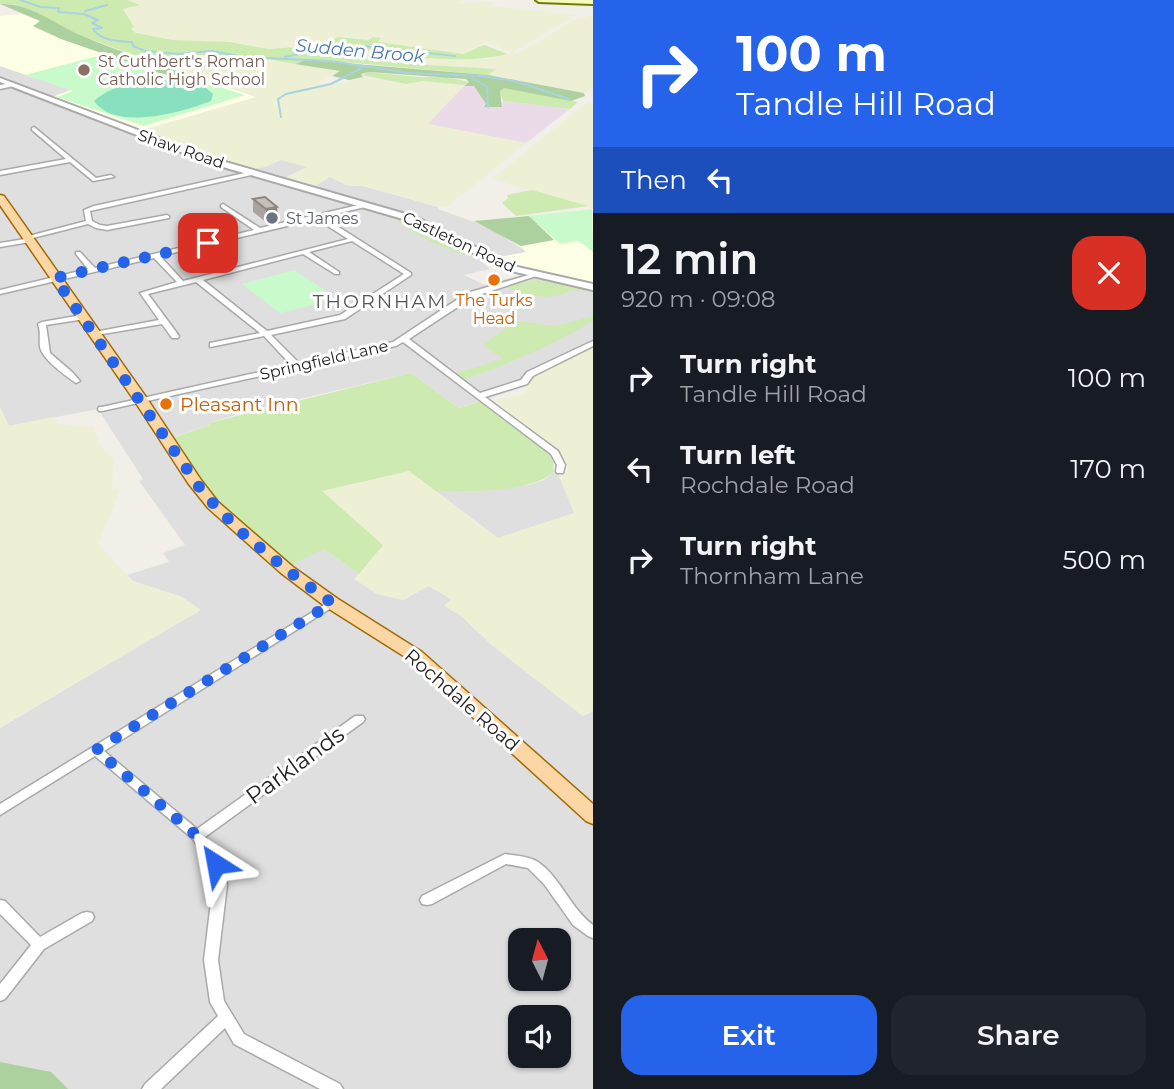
<!DOCTYPE html>
<html lang="en">
<head>
<meta charset="utf-8">
<style>
  body { margin:0; font-family:Montserrat,sans-serif; background:#20242c; color:#f1f3f6; height:100vh; display:flex; flex-direction:column; font-size:26px; white-space:nowrap }
  * { box-sizing:border-box; margin:0 }
  p { font-size:23px; color:#9ea1a6 }
  .icon { flex:none; width:38px; height:38px; fill:none; stroke:currentColor; stroke-width:2; stroke-linecap:round; stroke-linejoin:round }
  .map { position:relative; flex:1; overflow:hidden }
  .panel { display:flex; flex-direction:column; background:#171b24; width:581px }
  .panel>* { flex:none }
  .hud { background:#2563eb; color:#fff; overflow:hidden }
  .needle { width:46px; rotate:354deg }
  .buttons { position:absolute; left:508px; top:928px; display:grid; gap:14px }
  .buttons a { display:grid; place-items:center; width:63px; height:63px; border-radius:14px; background:#171b24; box-shadow:0 2px 5px #0004; font-size:35px }
  .pin { position:absolute; display:grid; place-items:center; width:60px; height:60px; color:#fff; margin:-30px; border-radius:14px; box-shadow:0 4px 10px #0006 }
  .me { position:absolute; width:77px; margin:-38px; rotate:326deg; stroke-linejoin:round; filter:drop-shadow(0 0 5px #0008) }
  .turn { display:flex; align-items:center; gap:24px; height:147px; padding:0 28px; font-size:32px }
  .turn .icon { width:91px; height:91px; stroke-width:2.5 }
  .turn b { display:block; font-size:49px; line-height:60px }
  .then { display:flex; align-items:center; height:66px; padding:0 28px; background:#0003; gap:14px; font-size:26px }
  .round { display:grid; place-items:center; flex:none; width:74px; height:74px; border-radius:21px; background:#20242c }
  .head { display:flex; align-items:center; justify-content:space-between; height:119px; padding:0 28px }
  h1 { font-size:42px; font-weight:600; line-height:52px }
  .cta { display:flex; gap:14px; margin-top:auto; padding:14px 28px }
  .cta a { flex:1; height:80px; border-radius:21px; background:#2563eb; color:#fff; font-size:28px; font-weight:600; line-height:80px; text-align:center }
  .cta a+a { background:#20242c; color:#f1f3f6 }
  ul { padding:0; list-style:none }
  li { display:flex; align-items:center; gap:21px; height:91px; padding:0 28px }
  li div { flex:1 }
  li b { display:block; font-size:26px }
  li em { font-style:normal }
  main { display:flex; flex:1; min-height:0 }
  .map>svg:first-child { display:block }
  .residential { fill:#e0dfdf; fill-rule:evenodd }
  .industrial { fill:#ebdbe8 }
  .education { fill:#ffffe5 }
  .farmland { fill:#eef0d5 }
  .grass { fill:#cdebb0 }
  .forest { fill:#add19e }
  .park { fill:#c8facc }
  .pitch { fill:#88e0be }
  .lines { fill:none; stroke-linecap:round; stroke-linejoin:round }
  .stream { stroke:#aad3df; stroke-width:2 }
  .minor-casing { stroke:#a9a9a9; stroke-width:3 }
  .tertiary-casing { stroke:#a9a9a9; stroke-width:4 }
  .secondary-casing { stroke:#707d05; stroke-width:4 }
  .primary-casing { stroke:#a06b00; stroke-width:3 }
  .minor { fill:#fff; fill-rule:evenodd }
  .tertiary { fill:#fff; fill-rule:evenodd }
  .secondary { fill:#f7fabf; fill-rule:evenodd }
  .primary { fill:#fcd6a4; fill-rule:evenodd }
  .wall { fill:#aba49e }
  .shaded-wall { fill:#8b8681 }
  .building { fill:#c7bfb8; stroke:#8b8681; stroke-width:2 }
  .route { stroke:#2563eb; stroke-width:12; stroke-dasharray:0 21.6 }
  .education-dot { fill:#8d6e63; stroke:#fff; stroke-width:2.5 }
  .worship-dot { fill:#6b7280; stroke:#fff; stroke-width:2.5 }
  .food-dot { fill:#e8710a; stroke:#fff; stroke-width:2.5 }
  .labels { text-anchor:middle; dominant-baseline:central; stroke-width:6; stroke-linejoin:round; paint-order:stroke }
  .far-education-label { font-size:16px; fill:#785e54; stroke:#fff; text-anchor:start }
  .far-street-label { font-size:16px; fill:#222; stroke:#fff }
  .far-worship-label { font-size:16px; fill:#5b616d; stroke:#fff; text-anchor:start }
  .far-food-label { font-size:16px; fill:#c56008; stroke:#fff }
  .far-water-label { font-size:18px; font-style:italic; fill:#4a7aab; stroke:#fff }
  .far-quarter-label { font-size:19px; letter-spacing:2px; fill:#555; stroke:#fff }
  .food-label { font-size:19px; fill:#c56008; stroke:#fff; text-anchor:start }
  .street-label { font-size:19px; fill:#222; stroke:#fff }
  .near-street-label { font-size:23px; fill:#222; stroke:#fff }
</style>
</head>
<body>
<main>
<div class="map">
<svg width="593" height="1089" viewBox="0 0 593 1089">
  <rect width="100%" height="100%" fill="#f2efe9"/>
  <g class="residential">
    <path d="M0,66L72,90L53,97L177,144L251,169L265,167L281,159L309,167L286,178L330,177L346,185L363,186L438,207V209L488,227L527,252L495,258L483,263L490,269L464,275L485,285L534,271L593,283V348L533,375L524,387L459,408L411,373L249,411L209,423L210,425L176,436L232,515L261,538L324,549L359,574L354,579L403,600L428,586L452,599L445,606L460,615L493,646L583,716L593,711V1089H0V728L200,610L182,597L133,581L127,575L169,562L163,553L185,545L139,481L143,479L98,409L9,426L0,408ZM520,940H558V978H520ZM520,1017H558V1055H520Z"/>
    <path d="M554,472L558,474L575,513L498,538L437,492L529,485L544,480Z"/>
  </g>
  <path class="industrial" d="M464,86H474L486,104L502,107L503,101L570,109L526,143L427,124Z"/>
  <g class="education">
    <path d="M21,14L41,21L34,27L44,32L127,63L203,79L257,97L142,130L52,97L71,90L0,66V16Z"/>
    <path d="M593,209V283L534,271L495,258L526,252L521,246L554,240L529,216Z"/>
  </g>
  <g class="farmland">
    <path d="M127,0H465L458,4L485,1L496,3L490,6L577,15L513,52L517,54L570,22L593,15V89L584,93L488,75L494,69L413,64L325,55L368,50L419,57L491,59L512,53L456,28L486,42L464,54L377,42L380,39L339,37L310,46L269,49L229,42L173,40L136,33L131,29L134,26L122,11L138,4L125,1Z"/>
    <path d="M200,55L262,58L341,71L317,83L328,86L363,77L406,84L422,81L464,85L428,124L526,143L446,208L363,186H350L330,177L315,186L284,178L307,167L281,160L265,167L251,169L142,130L256,97L164,66Z"/>
    <path d="M586,103L593,104V209L492,179Z"/>
    <path d="M593,348V711L583,716L493,646L460,615L444,606L451,599L429,586L403,600L377,594L354,579L359,574L321,491L409,471L498,538L574,513L558,474L569,470L563,455L496,401L525,393L524,387L533,375Z"/>
    <path d="M0,408L9,426L53,417L58,424L94,427L100,446L114,460L112,489L121,488L98,544L133,581L182,597L201,610L0,727Z"/>
  </g>
  <g class="grass">
    <path d="M0,0H127L140,5L123,9L134,27L131,29L136,33L173,40L229,42L269,49L310,46L339,37L368,40L373,37L381,38L378,42L464,54L484,45L508,54C480,61 446,60 417,57C387,54 354,43 326,55L413,64L496,69L488,75L332,61L306,60L295,64L262,58L200,55L164,66L79,35L31,10L13,4H0Z"/>
    <path d="M369,72L418,77H446L469,82L464,85L422,81L406,84L361,75Z"/>
    <path d="M503,88H512L578,102L570,109L503,101L500,91Z"/>
    <path d="M532,190L588,206L516,216L502,203L508,198L507,195Z"/>
    <path d="M394,217L430,230L475,258C444,248 418,239 394,217Z"/>
    <path d="M535,280L593,291V293C571,286 572,293 555,296C538,299 521,293 505,287Z"/>
    <path d="M593,316V321C551,346 509,364 463,380L454,374L503,359L483,345L516,321L555,326Z"/>
    <path d="M411,373L459,408L482,401L548,451L553,461L554,472C528,494 470,490 437,492L409,471L322,491L383,545L359,574L324,549L291,565L232,515L209,490L175,437L210,425L209,423Z"/>
  </g>
  <g class="forest">
    <path d="M0,4C30,3 53,23 80,35C119,52 162,65 203,79L162,74L61,39L33,26L40,21Z"/>
    <path d="M306,60L488,75L584,93L585,96L571,101L504,88L500,91L502,107H484L486,104L474,86H464L469,82L466,79L369,72L361,74L363,77L349,80L332,76L340,71L295,64Z"/>
    <path d="M529,216L554,240L521,246L474,221Z"/>
    <path d="M0,1062L51,1072L68,1089H0Z"/>
  </g>
  <g class="park">
    <path d="M105,54L162,74L197,80L245,95L144,126L57,97L73,91L25,75Z"/>
    <path d="M592,209L593,252L579,241L560,244L529,216Z"/>
    <path d="M294,270L334,296L322,303L280,313L242,284Z"/>
  </g>
  <path class="pitch" d="M177,80L205,87L213,94L211,101C182,112 116,132 94,101C116,81 149,81 177,80Z"/>
  <g class="lines">
    <g class="stream">
      <path d="M20,0L41,7L59,8L58,12L84,14L98,20L92,23L102,28L93,29C101,41 118,41 132,42L133,46L145,51L180,54L211,51L244,57L330,61L408,73L481,76L515,81L569,99"/>
      <path d="M85,11L107,5"/>
      <path d="M182,54L210,69"/>
      <path d="M285,57L328,48L362,46L455,56"/>
      <path d="M180,67L198,63"/>
      <path d="M472,78L487,87L488,107"/>
      <path d="M281,117L278,99L286,94L331,84L362,68"/>
    </g>
    <g class="minor-casing">
      <g id="minor">
        <path d="M12,83L14,84V86L0,89V85Z"/>
        <path d="M34,127L96,178L111,175L114,177L93,181L70,162L0,175V171L66,159L32,130V128Z"/>
        <path d="M254,171L256,172V174L90,211L92,221L100,225L107,226L167,215L169,216V218L107,230L96,228L88,224L29,239L31,241L30,242L0,247V243L25,239V237L86,221L84,210L94,206Z"/>
        <path d="M367,203L370,205L369,206L323,217L411,273V275L345,319L271,335L299,363L393,342L467,293L532,274H536V276L473,297L409,339L480,393L521,380L527,372L593,341V346L533,376L527,384L485,397L558,451L565,465L563,473H557L556,471L557,465L551,454L403,342L396,346L102,411H99L98,409L99,407H102L291,365L264,336L210,347V343L260,333L196,282L148,294L179,336L178,338H172L162,324L91,336V332H94L159,320L140,293L177,282L154,258L0,294V290L88,269L76,254V252H80L95,268L254,230L221,207V205L223,204L260,228ZM317,219L348,239L183,281L160,256ZM352,241L404,274L340,315L267,331L203,280L303,254L335,274H339V272L309,252Z"/>
        <path d="M82,315L86,317L85,319L46,325L50,353L72,372L80,381L76,383C67,377 42,359 40,347C39,339 41,332 38,324L42,322Z"/>
        <path d="M332,600L336,601L337,603L336,605L104,751L197,829L355,716H363L365,719L363,722L205,837L222,864L227,885L218,960L224,1001L244,1034L340,1084L343,1089H320L234,1044L225,1028L161,1089H142L145,1084L218,1016L210,1002L204,960L213,885L210,865L193,839L95,756L0,815V804Z"/>
        <path d="M505,854C515,856 529,856 538,862C561,878 570,908 593,925V938L588,936L573,925L544,884L528,868L506,864L432,904L427,905L422,904L420,900L422,896Z"/>
        <path d="M0,900L5,901L40,937L82,913L87,912L92,913L94,917L92,921L44,949L5,999L0,1001V984L31,945L0,914Z"/>
      </g>
    </g>
    <g class="tertiary-casing">
      <path id="tertiary" d="M0,78L215,159L416,217L513,266L593,284V290L507,270L410,221L209,163L0,82Z"/>
    </g>
    <g class="secondary-casing">
      <path id="secondary" d="M536,0H593V4L539,2Z"/>
    </g>
    <g class="primary-casing">
      <path id="primary" d="M0,195L4,196L146,397L201,480L218,502L293,567L338,599L422,652L593,804V824L586,821L410,660L326,607L281,573L208,508L188,483L134,400L0,205Z"/>
    </g>
    <use href="#minor" class="minor"/>
    <use href="#tertiary" class="tertiary"/>
    <use href="#secondary" class="secondary"/>
    <use href="#primary" class="primary"/>
  </g>
  <path class="wall" d="M265,197L278,219L266,222L253,212V199Z"/>
  <path class="shaded-wall" d="M277,207L278,219L266,222V209Z"/>
  <path class="building" d="M265,197L277,207L266,209L253,199Z"/>
  <g class="lines">
    <path class="route" d="M208,243L55,278L204,494L240,531L287,570L332,603L96,750L197,836L216,864"/>
  </g>
  <circle class="education-dot" cx="84" cy="70" r="7"/>
  <circle class="worship-dot" cx="272" cy="218" r="7"/>
  <g class="food-dot">
    <circle cx="494" cy="280" r="7"/>
    <circle cx="166" cy="404" r="7"/>
  </g>
  <g class="labels">
    <g class="far-education-label">
      <text x="98" y="61">St Cuthbert's Roman<tspan x="98" dy="18">Catholic High School</tspan></text>
    </g>
    <g class="far-street-label">
      <text transform="translate(181 149) rotate(19)">Shaw Road</text>
      <text transform="translate(459 242) rotate(25)">Castleton Road</text>
      <text transform="translate(324 360) rotate(-13)">Springfield Lane</text>
    </g>
    <g class="far-worship-label">
      <text x="286" y="218">St James</text>
    </g>
    <g class="far-food-label">
      <text x="494" y="300">The Turks<tspan x="494" dy="18">Head</tspan></text>
    </g>
    <g class="far-water-label">
      <text transform="translate(360 51) rotate(5)">Sudden Brook</text>
    </g>
    <g class="far-quarter-label">
      <text x="380" y="301">THORNHAM</text>
    </g>
    <g class="food-label">
      <text x="180" y="404">Pleasant Inn</text>
    </g>
    <g class="street-label">
      <text transform="translate(462 700) rotate(41)">Rochdale Road</text>
    </g>
    <g class="near-street-label">
      <text transform="translate(295 765) rotate(-36)">Parklands</text>
    </g>
  </g>
</svg>
<div class="buttons">
<a><svg class="needle" viewBox="-14 -14 28 28"><path d="M0-13l5 13h-10z" fill="#e53935"/><path d="M0 13l5-13h-10z" fill="#9ea1a6"/></svg></a>
<a><svg class="icon" aria-label="sound" viewBox="0 0 24 24"><path d="M4 9h4l5-4v14l-5-4H4zM17 9q2 3 0 6"/></svg></a>
</div>
<div class="pin" style="left:208px;top:243px;background:#d93025"><svg class="icon" aria-label="arrive" viewBox="0 0 24 24"><path d="M6 21V4h12l-3 4 3 4H6"/></svg></div>
<svg class="me" style="left:216px;top:864px" viewBox="-20 -20 40 40"><path d="M0-17L14 15 0 8-14 15z" fill="#2563eb" stroke="#fff" stroke-width="4"/></svg>
</div>
<section class="panel">
<div class="hud">
<div class="turn"><svg class="icon" aria-label="right" viewBox="0 0 24 24"><path d="M7 20v-9h11M14 6l5 5-5 5"/></svg><div><b>100 m</b>Tandle Hill Road</div></div>
<div class="then">Then<svg class="icon" aria-label="left" viewBox="0 0 24 24"><path d="M17 20v-9H6M10 6l-5 5 5 5"/></svg></div>
</div>
<div class="head"><div><h1>12 min</h1><p>920 m · 09:08</p></div><a class="round" style="background:#d93025;color:#fff"><svg class="icon" aria-label="close" viewBox="0 0 24 24"><path d="M6 6l12 12M18 6L6 18"/></svg></a></div>
<ul>
<li><svg class="icon" aria-label="right" viewBox="0 0 24 24"><path d="M7 20v-9h11M14 6l5 5-5 5"/></svg><div><b>Turn right</b><p>Tandle Hill Road</p></div><em>100 m</em></li>
<li><svg class="icon" aria-label="left" viewBox="0 0 24 24"><path d="M17 20v-9H6M10 6l-5 5 5 5"/></svg><div><b>Turn left</b><p>Rochdale Road</p></div><em>170 m</em></li>
<li><svg class="icon" aria-label="right" viewBox="0 0 24 24"><path d="M7 20v-9h11M14 6l5 5-5 5"/></svg><div><b>Turn right</b><p>Thornham Lane</p></div><em>500 m</em></li>
</ul>
<div class="cta"><a>Exit</a><a>Share</a></div>
</section>
</main>
</body>
</html>
